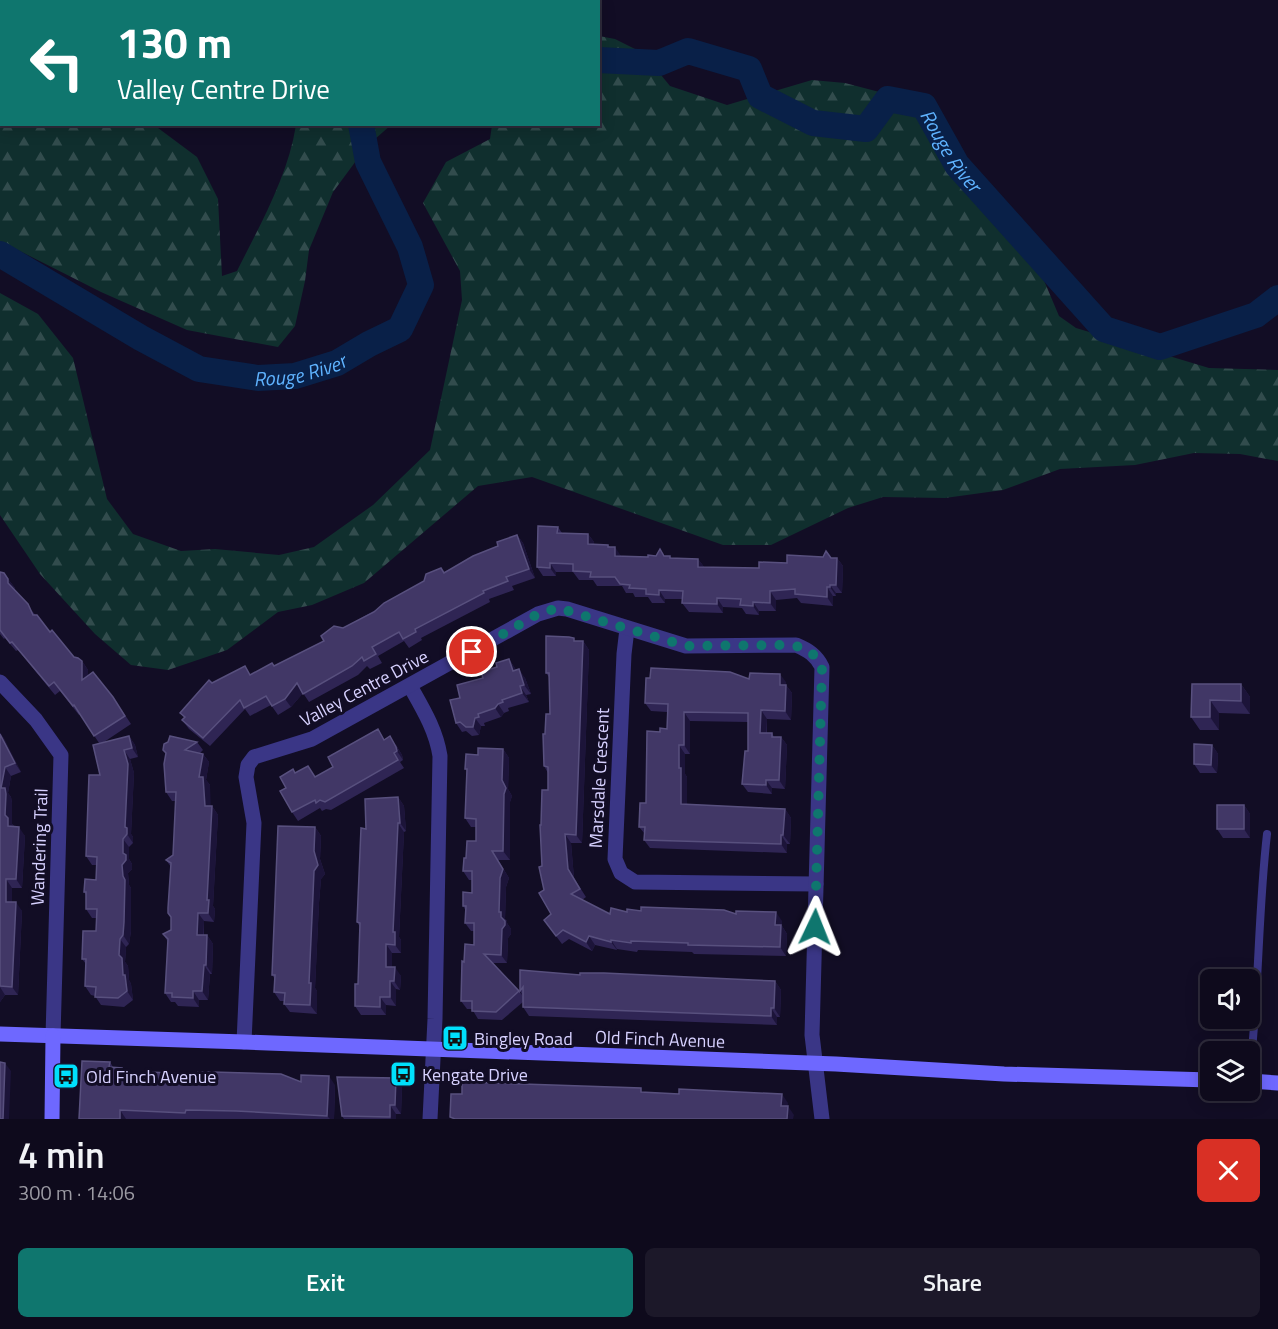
<!DOCTYPE html>
<html lang="en">
<head>
<meta charset="utf-8">
<style>
  body { margin:0; font-family:"Titillium Web",sans-serif; background:#1c1829; color:#f1f3f6; height:100vh; display:flex; flex-direction:column; font-size:22px; white-space:nowrap }
  * { box-sizing:border-box; margin:0 }
  p { font-size:20px; color:#9b9aa3 }
  .icon { flex:none; width:33px; height:33px; fill:none; stroke:currentColor; stroke-width:2; stroke-linecap:round; stroke-linejoin:round }
  .map { position:relative; height:1119px; overflow:hidden }
  .sheet { display:flex; flex-direction:column; background:#0e0a1c; flex:1 }
  .sheet>* { flex:none }
  .banner { position:absolute; left:0px; top:0px; width:600px; height:126px; box-shadow:0 3px 15px #0003,0 0 0 2px #2e2b3b; background:#0f766e; color:#fff; overflow:hidden }
  .controls { position:absolute; left:1200px; top:969px; display:grid; gap:12px }
  .controls a { display:grid; place-items:center; width:60px; height:60px; border-radius:9px; background:#0e0a1c; box-shadow:0 3px 15px #0003,0 0 0 2px #2e2b3b; font-size:30px }
  .pin { position:absolute; display:grid; place-items:center; width:51px; height:51px; color:#fff; margin:-26px; border:3px solid #fff; border-radius:50%; box-shadow:0 2px 6px #0007 }
  .me { position:absolute; width:66px; margin:-33px; rotate:2deg; stroke-linejoin:round; filter:drop-shadow(0 0 4px #0008) }
  .turn { display:flex; align-items:center; gap:21px; height:126px; padding:0 18px; font-size:27px }
  .turn .icon { width:78px; height:78px; stroke-width:2.5 }
  .turn b { display:block; font-size:42px; line-height:51px }
  .round { display:grid; place-items:center; flex:none; width:63px; height:63px; border-radius:9px; background:#1c1829 }
  .summary { display:flex; align-items:center; justify-content:space-between; height:102px; padding:0 18px }
  h1 { font-size:36px; font-weight:600; line-height:45px }
  .action { display:flex; gap:12px; margin-top:auto; padding:12px 18px }
  .action a { flex:1; height:69px; border-radius:9px; background:#0f766e; color:#fff; font-size:24px; font-weight:600; line-height:69px; text-align:center }
  .action a+a { background:#1c1829; color:#f1f3f6 }
  .map>svg:first-child { display:block }
  .forest { fill:url(#forest-firs) }
  .lines { fill:none; stroke-linecap:round; stroke-linejoin:round }
  .river { stroke:#092048; stroke-width:26 }
  .lane { stroke:#3a3686; stroke-width:8 }
  .street { stroke:#3a3686; stroke-width:15 }
  .secondary { stroke:#6e68ff; stroke-width:15 }
  .wall { fill:#2f2554 }
  .shaded-wall { fill:#1c1439 }
  .building { fill:#413766; stroke:#58507e; stroke-width:1.5 }
  .route { stroke:#0f766e; stroke-width:10; stroke-dasharray:0 18 }
  .labels { text-anchor:middle; dominant-baseline:central; stroke-width:6; stroke-linejoin:round; paint-order:stroke }
  .street-label { font-size:18px; fill:#d7d1ff; stroke:#120d25 }
  .poi-label { font-size:18px; fill:#d7d1ff; stroke:#120d25; text-anchor:start }
  .water-label { font-size:20px; font-style:italic; fill:#5fb3ff; stroke:#120d25 }
</style>
</head>
<body>
<div class="map">
<svg width="1278" height="1119" viewBox="0 0 1278 1119">
  <defs>
    <pattern id="forest-firs" width="22" height="20" patternUnits="userSpaceOnUse" patternTransform="scale(1.5)"><rect width="22" height="20" fill="#102f2e"/><path d="M5 1l3.5 6h-7zM16 11l3.5 6h-7z" fill="#324c4d"/></pattern>
  </defs>
  <rect width="100%" height="100%" fill="#120d25"/>
  <g class="forest">
    <path d="M0,0H173L2,2V124L154,125L197,157L218,199L222,276L237,271C260,225 288,176 296,125H391L367,146L333,192L309,250L305,281L295,326L278,347L187,330L101,292L0,241Z"/>
    <path d="M332,0H538L332,1Z"/>
    <path d="M599,36L615,39L643,53L670,86L727,105L812,80L845,83L887,94L923,123L981,203L1037,264L1059,316L1076,328L1209,368L1278,370V461L1240,454L1194,453L1135,465L1060,469L1003,490L945,498L883,497L848,508L771,545H723L532,477L478,486L364,583L312,605L278,612L227,650L168,670L131,665L95,634L40,574L0,515V293L38,314L73,358L107,499L133,534L181,551L215,549L279,555L314,547L373,505L430,450L462,300L460,271L423,203L446,162L490,139L492,125L598,124Z"/>
  </g>
  <g class="lines">
    <g class="river">
      <path id="s1" d="M598,60L659,63L688,51L749,69L760,96L813,123L866,129L888,99L924,106L957,165L1104,329L1160,347L1256,315L1278,298"/>
      <path id="s2" d="M0,254L141,338L199,369L258,378L295,376L337,363L369,344L400,329L421,285L410,247L368,162L361,124"/>
    </g>
    <path class="lane" d="M1250,1070C1259,991 1258,912 1267,834"/>
    <g class="street">
      <path d="M627,629L624,654L615,859L621,873L635,882L816,884"/>
      <path d="M0,682L36,720L61,755L53,1036"/>
      <path d="M410,686C423,709 436,730 440,756L435,1019L430,1119"/>
      <path d="M244,1042L254,823L246,777L248,765L254,757L312,739L538,614L558,608L567,609L686,646L796,645C808,650 816,655 822,667L812,1035L822,1119"/>
    </g>
    <g class="secondary">
      <path d="M0,1034L244,1042L836,1064L1004,1074L1210,1080"/>
      <path d="M1250,1081L1278,1083"/>
      <path d="M52,1119L53,1036"/>
    </g>
  </g>
  <g class="wall">
    <path d="M558,527L562,533L588,534L594,542V544L608,545L621,556L648,557L665,556L672,558L698,559L704,567L759,568L787,563L837,558L843,566L842,593H836V596H833V606L801,603L797,598L776,600V611H759V615L746,614L742,608L723,607V613L689,612L682,603L683,599H665V603H652L648,597H635L633,593H626L622,586H597L593,580H579L573,572H556V576H543L537,567Z"/>
    <path d="M517,535L523,543L535,578L512,586L514,590L489,599L490,602L421,638L422,640L409,648L404,641L378,656L382,663L370,669L367,666L358,675L309,702L303,693L291,707L278,715L271,705L250,716L245,709L210,746L189,729L182,720L184,718L180,713L212,683L251,675L274,666L324,641L343,628L444,572L498,546Z"/>
    <path d="M0,572L8,579L15,588L14,590L50,632L74,657L82,661L88,670V675L113,697L131,724L104,742L129,736L135,745L138,757L130,759L134,773L131,834L133,837V843L129,847V859L132,864V869L128,873L129,885L131,888V931L129,944L126,947L125,962L128,966L129,980L131,984L133,1000L124,1007L101,1005L95,996L91,995L85,986L86,964L82,959L96,931L97,918H92L86,909V895L84,892L96,880L97,865H92L86,856L100,775L99,743L80,714L79,715L60,691L55,695L18,650L16,651L5,638L4,639L0,634Z"/>
    <path d="M576,641H583L589,650L582,843H571L574,878L586,897L582,900L610,914L641,911L736,914L782,921V926L787,934L786,956L694,954L692,952L638,950L637,952L617,949V950L595,945L592,951L569,939L562,944L544,920L551,914L544,890L542,866L541,825L548,790V773L544,766L545,734L550,714L549,677L546,673Z"/>
    <path d="M509,659L516,670L525,678L531,694L526,695L529,702L508,708L509,711L504,713L501,717L484,723L485,726H481L479,735L472,736L466,731L462,732L456,723L460,698L483,678Z"/>
    <path d="M749,679L786,682V685L792,693L791,720L767,719V733H772L774,737H781L787,745L785,789L772,788V794L748,792L742,784L748,751V722L690,721V754H685V774L687,777V804L785,809L791,818L790,844H787V853L650,848L644,840L645,834L639,827L646,803L660,732L667,729V712L651,711L645,703Z"/>
    <path d="M1192,684H1241L1250,697V714L1219,713V730H1200L1191,717Z"/>
    <path d="M0,733L21,772L11,776L8,793L11,797L12,803V824L14,826L25,836L22,888H12V902L22,911L18,995H5L0,1002Z"/>
    <path d="M385,739L396,745L402,755L403,760L400,762L404,768L331,810L326,809L322,811L320,808L298,821L292,812L295,773L315,777Z"/>
    <path d="M197,742L203,750L200,753L203,754L209,762L206,780L210,785V806H212L218,815L213,906L215,909L214,922L204,921V935H207L213,944L212,974H210L208,1000H199V1007L178,1006L175,1002H171L165,993L168,942L163,934L171,930V918L168,913L171,867L166,860L173,855L176,801H172L166,792V754L163,750Z"/>
    <path d="M1212,745L1218,754L1217,773H1200L1194,764Z"/>
    <path d="M503,749L509,758L508,789L512,796L510,802V860H498L509,878L506,887L505,919L507,921V923L511,929V934L508,938L507,963H492L519,991L523,996L520,991V970L580,975L775,981L781,990L780,1017H777V1025L529,1016L523,1007V1002L502,1020L478,1019L472,1009H467L461,1001L464,962L474,945V931H471L465,923L466,911L463,906L472,893V880H469L463,871L466,858L476,841V827H471L465,818L467,771L465,769L478,755Z"/>
    <path d="M398,797L404,806L406,831L404,832L399,937L401,940V953H392V967L401,976L400,990L396,989V1006L386,1005V1015H361L355,1006L358,984L360,927L357,922L366,829Z"/>
    <path d="M1244,805L1250,814V838H1223L1217,829Z"/>
    <path d="M315,827L321,836L320,859L325,874L321,879L319,903L315,988L317,991V1014L290,1012L284,1004V1001H280L274,992L275,979L272,975Z"/>
    <path d="M110,1062L113,1067L127,1076L301,1082L335,1085L334,1119H79Z"/>
    <path d="M402,1086L401,1114H396V1119H344L342,1116Z"/>
  </g>
  <g class="shaded-wall">
    <path d="M588,534L594,542V553L588,544Z"/>
    <path d="M517,535L523,543L535,578L529,569Z"/>
    <path d="M615,547L621,556H615Z"/>
    <path d="M837,558L843,566L842,593L836,585Z"/>
    <path d="M698,559L705,568L698,567Z"/>
    <path d="M550,563L556,572V576L550,568Z"/>
    <path d="M8,579L15,588L14,592L8,583Z"/>
    <path d="M830,585L836,593V596L830,587Z"/>
    <path d="M827,587L833,596V606L827,597Z"/>
    <path d="M659,590L665,599V603L659,595Z"/>
    <path d="M770,591L776,600V611L770,603Z"/>
    <path d="M717,598L723,607V613L717,604Z"/>
    <path d="M753,602L759,611V615L753,606Z"/>
    <path d="M583,641L589,650L582,843L576,835Z"/>
    <path d="M509,659L515,668L519,680L513,671Z"/>
    <path d="M82,661L88,670V689L82,680Z"/>
    <path d="M519,669L525,678L531,694L524,685Z"/>
    <path d="M780,674L786,682V693L780,685Z"/>
    <path d="M297,683L304,692L291,707L285,699Z"/>
    <path d="M1241,684L1250,697V714L1241,701Z"/>
    <path d="M786,685L792,693L791,720L785,711Z"/>
    <path d="M520,686L526,695L529,702L522,693Z"/>
    <path d="M1210,700L1219,713V730L1210,717Z"/>
    <path d="M498,704L504,713L501,717L495,708Z"/>
    <path d="M761,710L767,719L766,741L760,733Z"/>
    <path d="M684,712L690,721V754L684,745Z"/>
    <path d="M475,718L481,726L479,735L473,727Z"/>
    <path d="M0,733L4,738L21,772L15,763Z"/>
    <path d="M129,736L135,745L138,757L132,748Z"/>
    <path d="M390,736L402,755L403,760L397,751Z"/>
    <path d="M781,737L787,745L785,789L779,780Z"/>
    <path d="M679,745L685,754V774L687,777V812L681,804Z"/>
    <path d="M1212,745L1218,754L1217,773L1211,765Z"/>
    <path d="M503,749L509,758L508,789L512,796L510,802V860L503,851L502,780Z"/>
    <path d="M124,750L130,759L134,773L131,834L133,837V843L127,834L125,827Z"/>
    <path d="M203,754L209,762L206,780L210,785L211,814L205,806L199,777Z"/>
    <path d="M5,767L11,776L8,793L11,797L12,803V824L14,827L8,826L1,788Z"/>
    <path d="M766,780L772,788V794L766,785Z"/>
    <path d="M398,797L404,806L406,831L400,823Z"/>
    <path d="M1244,805L1250,814V838L1244,829Z"/>
    <path d="M212,806L218,815L213,906L215,909L214,922L208,913L207,900Z"/>
    <path d="M785,809L791,818L790,844L783,835Z"/>
    <path d="M398,823L404,832L399,937L401,940V953L395,945L393,932Z"/>
    <path d="M19,827L25,836L22,888L16,879Z"/>
    <path d="M315,827L321,836L320,859L325,874L321,879L319,903L315,988L317,991V1014L310,1005L309,983L314,871Z"/>
    <path d="M565,834L571,843L574,878L586,897L568,869Z"/>
    <path d="M781,835L787,844V853L781,844Z"/>
    <path d="M123,839L129,847V859L132,864V869L128,873L129,885L131,888V931L129,944L123,935Z"/>
    <path d="M492,851L509,878L506,887L505,919L507,921V923L511,929V934L508,938L507,963L501,955V917L499,912Z"/>
    <path d="M6,879L12,888V910L6,902Z"/>
    <path d="M16,902L22,911L18,995L12,987Z"/>
    <path d="M776,912L782,921V926L787,934L786,956L780,947L775,925Z"/>
    <path d="M198,913L204,921L203,943L197,935Z"/>
    <path d="M207,935L213,944L212,974L206,965Z"/>
    <path d="M589,936L595,945L592,951L586,942Z"/>
    <path d="M120,939L126,947L125,962L128,966L129,980L131,984L133,1000L127,991L123,975L119,955Z"/>
    <path d="M611,940L617,949V950L611,942Z"/>
    <path d="M386,944L392,953V976L386,967Z"/>
    <path d="M204,965L210,974L208,1000L202,991Z"/>
    <path d="M395,967L401,976L400,990L394,981Z"/>
    <path d="M390,981L396,989V1006L390,997Z"/>
    <path d="M775,981L781,990L780,1017L774,1008Z"/>
    <path d="M0,987L5,995L0,1002Z"/>
    <path d="M193,991L199,1000V1007L193,998Z"/>
    <path d="M380,997L386,1005V1015L380,1007Z"/>
    <path d="M771,1008L777,1017V1025L771,1016Z"/>
    <path d="M5,1063L11,1071L9,1119H3Z"/>
    <path d="M122,1068L128,1076H121Z"/>
    <path d="M329,1076L335,1085L334,1119H330L327,1116Z"/>
    <path d="M396,1078L402,1086L401,1114L395,1105Z"/>
    <path d="M782,1094L788,1103L787,1115L781,1106Z"/>
    <path d="M390,1105L396,1114V1119H391L390,1117Z"/>
    <path d="M788,1106L794,1115L793,1119H787Z"/>
    <path d="M120,1110L126,1119H120Z"/>
  </g>
  <g class="building">
    <path d="M538,526L558,527L557,533L588,534V544L608,545V547H615V556L648,557V555L656,556L660,549L664,556H670V558L698,559V567L759,568V562L787,563V555L823,557L826,551L831,558H837L836,585H830V587H827V597L795,594V589L770,591V603L753,602V606L740,605L741,599L717,598V604L682,603L683,591L659,590V595L646,594V589L629,588L630,585L620,584L615,577H590L591,572L573,571V564L550,563V568L537,567Z"/>
    <path d="M517,535L529,569L506,577L508,581L483,591L484,593L415,629L416,632L403,639L399,632L372,647L376,654L364,661L362,657L352,666L303,694L297,683L285,699L272,706L266,696L244,708L240,700L203,738L182,720L185,717L180,713L209,680L212,683L245,666L250,675L272,663L274,666L324,641L321,636L334,626L343,628L374,612L384,603L424,581L426,574L441,568L444,573L473,556L498,546L497,542Z"/>
    <path d="M0,572L4,573L8,579V583L28,604L33,615H37L50,632L52,630L74,657L78,658L82,661V680L93,672L113,697L125,716L94,736L74,705L73,706L54,682L49,686L12,642L10,643L0,630Z"/>
    <path d="M546,636L569,637L574,638V641H583L576,835L565,834L568,869L580,889L571,894L610,914L611,908L627,912V909L641,911V907L724,910L736,914V911L776,912L775,925H781L780,947L688,945V943L631,941V943L611,940V942L589,936L586,942L563,930L556,936L544,920L551,914L539,893L544,890L539,867L542,866L540,825H541L542,790H548V767L544,766L543,734H545L546,714H550L549,673H546Z"/>
    <path d="M509,659L513,671L519,669L524,685L520,686L522,693L502,700L503,702L498,704L495,708L478,714L479,717L475,718L473,727H466L460,722L456,723L450,700L460,698L457,685L483,678L481,672L497,667L496,663Z"/>
    <path d="M651,668L730,672L749,679L750,673L780,674V685H786L785,711L761,710L760,733H772V737H781L779,780H766V785L742,784L745,751H748V713L684,712V745H679V768H681V804L785,809L783,835H781V844L644,840L645,827H639L640,803H646L647,731L660,732V728L667,729L668,704L645,703L646,678H650Z"/>
    <path d="M1192,684H1241V701L1210,700V717H1191Z"/>
    <path d="M378,729L384,740L390,736L396,747L397,751L394,753L398,760L325,802L320,800L316,803L315,800L292,812L280,791L286,788L280,777L293,769L295,773L308,766L315,777L333,767L328,757Z"/>
    <path d="M0,734L15,763L5,767L1,788H5L6,794L5,815L8,818V826L19,827L16,879H6V902H16L12,987L0,986Z"/>
    <path d="M129,736L132,748L124,750L128,764L125,827L127,828V834L123,839V853L126,855V860L122,865L123,876L125,880L124,922L123,935L120,939L119,955L122,958L123,975H125L127,991L118,998L95,997L96,987L85,986L86,959H82L83,931H96L97,909H86V892H84L85,879L96,880L97,857L86,856L89,775H100L93,745Z"/>
    <path d="M170,736L197,742L185,750L203,754L199,777H203L205,806H212L207,900H209L208,913H198L197,935H207L206,965H204L202,991H193V998L172,997V993H165L168,939L163,934L171,930V917L168,913V908L171,863L166,860L173,855L176,792H166L164,764L166,753L163,750L164,744L168,742Z"/>
    <path d="M1194,744L1212,745L1211,765L1194,764Z"/>
    <path d="M478,748L503,749L502,780L506,788L504,794L503,851H492L503,869L500,878L499,912H501V917L505,921V925L502,929L501,955L484,954L519,991L496,1012L472,1011V1001H461L462,961L464,962L465,944L474,945V923H465L466,906H463V892L472,893V871H463L464,858H466L467,841H476V819L465,818L467,769H465L466,754L478,755Z"/>
    <path d="M398,797L400,823H398L393,932H395V945L386,944V967H395L394,981H390V997H380V1007L355,1006V984H358L360,923L357,922L361,828L366,829L365,799Z"/>
    <rect x="1217" y="805" width="27" height="24"/>
    <path d="M278,826L315,827L314,851L318,865L314,871L313,895L309,983H311L310,1005L284,1004L285,993L274,992L275,975H272Z"/>
    <path d="M520,970L580,975V973H604L775,981L774,1008H771V1016L523,1007V987L520,991Z"/>
    <path d="M82,1061L110,1062L109,1067L122,1068L121,1076H147L148,1072L198,1074V1072H212L281,1074L301,1082V1075L329,1076L327,1116L236,1111L186,1110L185,1113L120,1110V1119H79Z"/>
    <path d="M0,1062L5,1063L3,1119H0Z"/>
    <path d="M337,1077L396,1078L395,1105H390V1117L342,1116Z"/>
    <path d="M462,1082L641,1088V1092L679,1094V1089L782,1094L781,1106H788L787,1119H455L450,1117L451,1094H462Z"/>
  </g>
  <g class="lines">
    <path class="route" d="M472,652L538,614L558,608L686,646L788,645C803,646 815,652 822,667L815,927"/>
  </g>
  <defs>
    <g id="bus-square" transform="scale(1.35)"><rect x="-9" y="-9" width="18" height="18" rx="4" fill="#00e0fc" stroke="#120d25"/><path d="M-5-6H5V4H4V6H2V4H-2V6H-4V4H-5ZM-3.5-4V0h7V-4ZM-3.5 1.2v1.5H-2V1.2ZM2 1.2v1.5H3.5V1.2Z" fill="#111"/></g>
  </defs>
  <g fill-rule="evenodd">
    <use href="#bus-square" x="455" y="1038"/>
    <use href="#bus-square" x="403" y="1074"/>
    <use href="#bus-square" x="66" y="1076"/>
  </g>
  <g class="labels">
    <g class="street-label">
      <text transform="translate(364 688) rotate(-28)">Valley Centre Drive</text>
      <text transform="translate(599 778) rotate(-87)">Marsdale Crescent</text>
      <text transform="translate(39 847) rotate(-88)">Wandering Trail</text>
      <text transform="translate(660 1039) rotate(2)">Old Finch Avenue</text>
    </g>
    <g class="poi-label">
      <text x="474" y="1038">Bingley Road</text>
      <text x="422" y="1074">Kengate Drive</text>
      <text x="86" y="1076">Old Finch Avenue</text>
    </g>
    <g class="water-label">
      <text stroke="none"><textPath href="#s1" startOffset="424">Rouge River</textPath></text>
      <text stroke="none"><textPath href="#s2" startOffset="332">Rouge River</textPath></text>
    </g>
  </g>
</svg>
<div class="controls">
<a><svg class="icon" aria-label="sound" viewBox="0 0 24 24"><path d="M4 9h4l5-4v14l-5-4H4zM17 9q2 3 0 6"/></svg></a>
<a><svg class="icon" aria-label="layers" viewBox="0 0 24 24"><path d="M12 4l9 5-9 5-9-5zM3 14l9 5 9-5"/></svg></a>
</div>
<div class="pin" style="left:472px;top:652px;background:#d93025"><svg class="icon" aria-label="arrive" viewBox="0 0 24 24"><path d="M6 21V4h12l-3 4 3 4H6"/></svg></div>
<svg class="me" style="left:815px;top:927px" viewBox="-20 -20 40 40"><path d="M0-17L14 15 0 8-14 15z" fill="#0f766e" stroke="#fff" stroke-width="4"/></svg>
<div class="banner">
<div class="turn"><svg class="icon" aria-label="left" viewBox="0 0 24 24"><path d="M17 20v-9H6M10 6l-5 5 5 5"/></svg><div><b>130 m</b>Valley Centre Drive</div></div>
</div>
</div>
<section class="sheet">
<div class="summary"><div><h1>4 min</h1><p>300 m · 14:06</p></div><a class="round" style="background:#d93025;color:#fff"><svg class="icon" aria-label="close" viewBox="0 0 24 24"><path d="M6 6l12 12M18 6L6 18"/></svg></a></div>
<div class="action"><a>Exit</a><a>Share</a></div>
</section>
</body>
</html>
